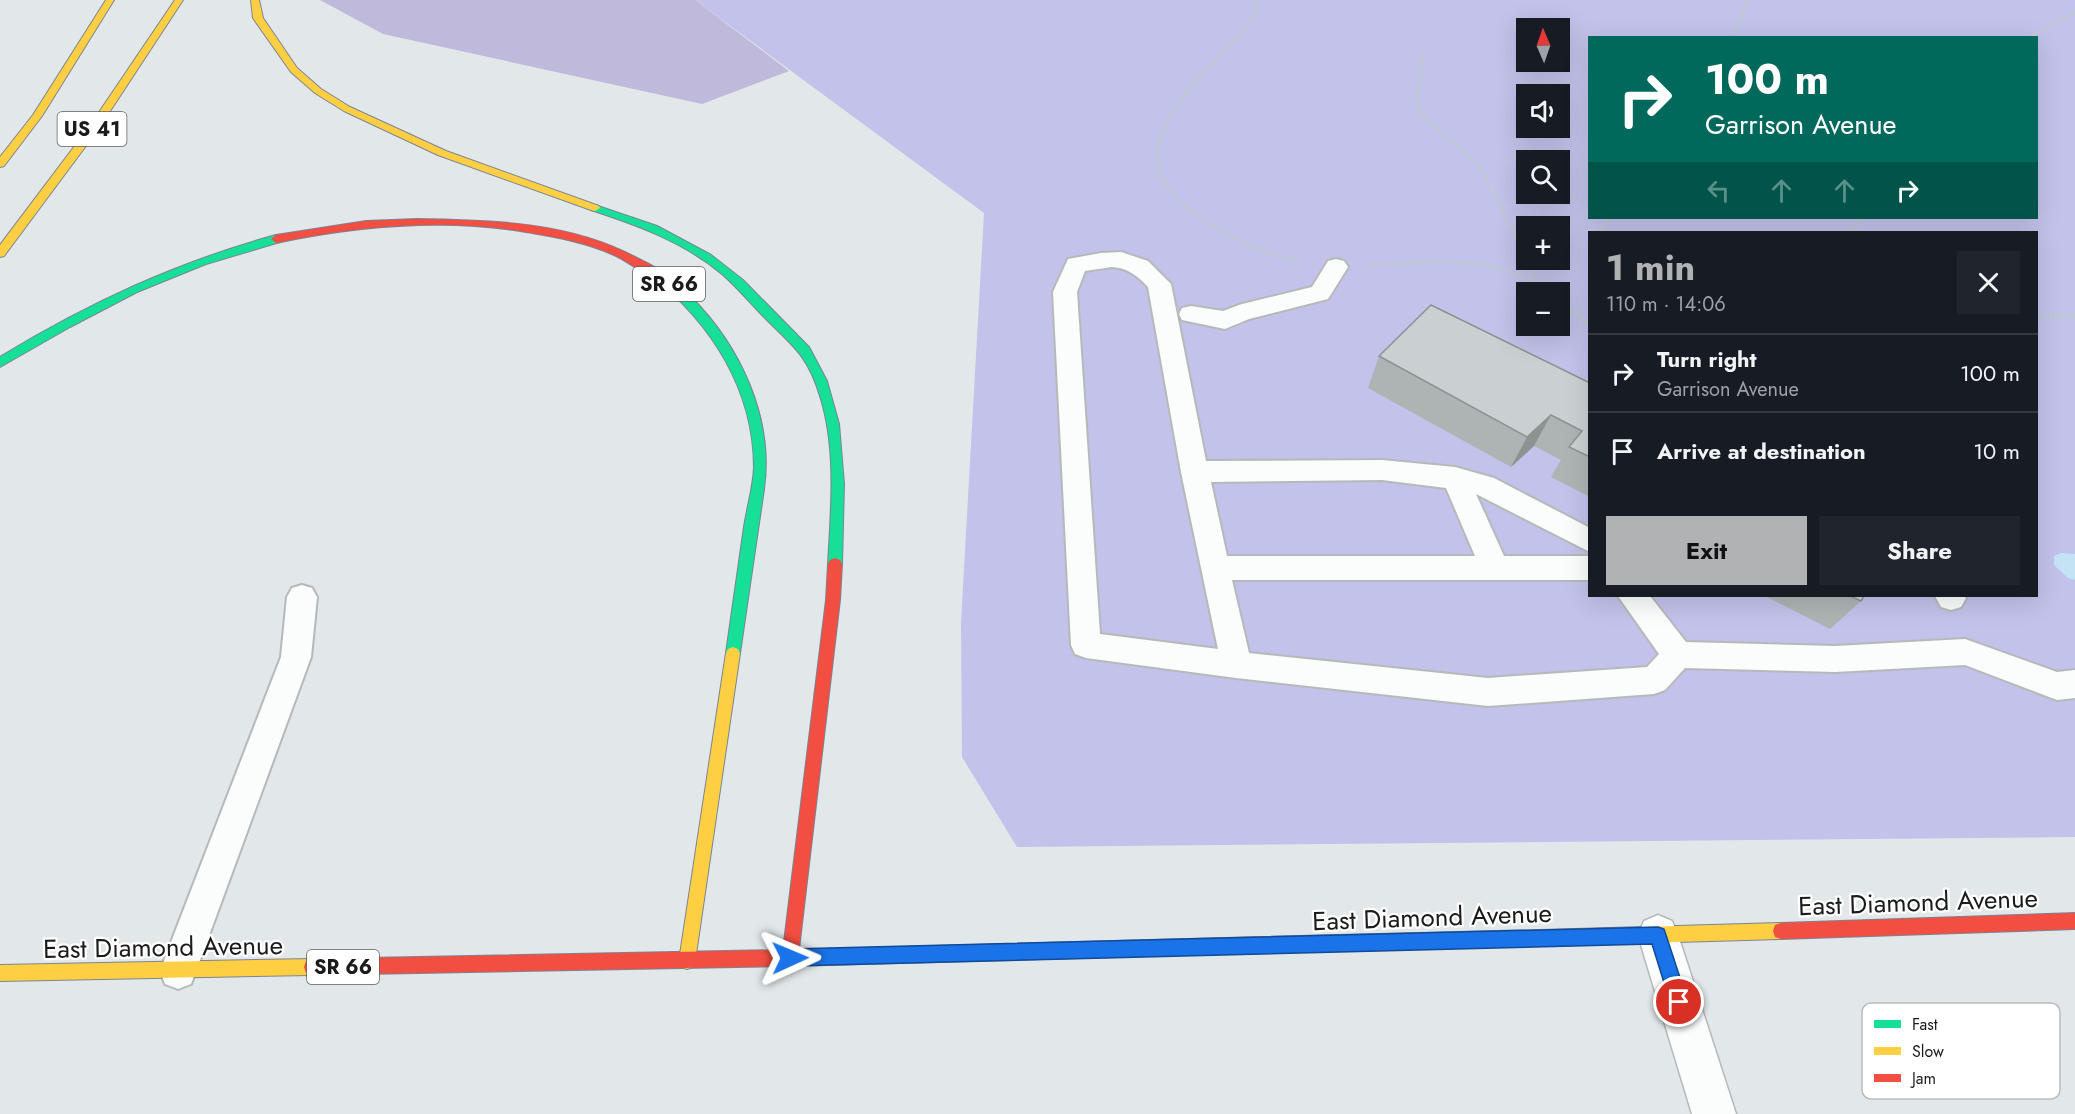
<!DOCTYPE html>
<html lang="en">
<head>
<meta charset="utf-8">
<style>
  body { margin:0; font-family:Jost,sans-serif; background:#20242c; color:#f1f3f6; height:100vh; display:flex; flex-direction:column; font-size:22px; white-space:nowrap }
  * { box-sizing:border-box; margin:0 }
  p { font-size:20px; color:#9ea1a6 }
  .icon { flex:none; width:33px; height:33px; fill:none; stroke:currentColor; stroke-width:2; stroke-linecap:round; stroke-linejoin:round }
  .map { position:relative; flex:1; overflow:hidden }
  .details { position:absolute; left:1588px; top:231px; width:450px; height:366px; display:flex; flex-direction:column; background:#171b24; border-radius:0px; box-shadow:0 6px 24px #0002 }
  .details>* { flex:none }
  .guide { position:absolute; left:1588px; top:36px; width:450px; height:183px; border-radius:0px; box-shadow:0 6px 24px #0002; background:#00695c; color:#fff; overflow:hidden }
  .needle { width:39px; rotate:358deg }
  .tools { position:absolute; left:1516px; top:18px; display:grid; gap:12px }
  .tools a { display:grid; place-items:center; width:54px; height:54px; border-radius:0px; background:#171b24; box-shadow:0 6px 24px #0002; font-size:30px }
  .pin { position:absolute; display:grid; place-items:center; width:51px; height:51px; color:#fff; margin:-26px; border:3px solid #fff; border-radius:50%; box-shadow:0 2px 6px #0007 }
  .me { position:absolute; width:66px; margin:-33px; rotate:89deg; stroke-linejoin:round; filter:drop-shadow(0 0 4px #0008) }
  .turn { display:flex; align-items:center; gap:21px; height:126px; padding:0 18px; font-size:27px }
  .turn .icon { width:78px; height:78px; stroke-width:2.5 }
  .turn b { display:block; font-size:42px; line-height:51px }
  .lanes { display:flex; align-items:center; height:57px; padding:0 18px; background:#0003; justify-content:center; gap:30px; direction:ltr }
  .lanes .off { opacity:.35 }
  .round { display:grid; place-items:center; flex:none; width:63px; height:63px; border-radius:0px; background:#20242c }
  .summary { display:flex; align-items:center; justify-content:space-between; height:102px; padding:0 18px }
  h1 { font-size:36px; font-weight:700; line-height:45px; color:#b0b2b4 }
  .cta { display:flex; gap:12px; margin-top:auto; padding:12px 18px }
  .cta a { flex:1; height:69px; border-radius:0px; background:#b0b2b4; color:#111; font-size:24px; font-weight:700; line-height:69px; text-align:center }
  .cta a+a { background:#20242c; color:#f1f3f6 }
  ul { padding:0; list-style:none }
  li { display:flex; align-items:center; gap:18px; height:78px; padding:0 18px; border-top:2px solid #363941 }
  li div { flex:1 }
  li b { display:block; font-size:22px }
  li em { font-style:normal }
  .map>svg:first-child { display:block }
  .grass { fill:#c2c2ea; fill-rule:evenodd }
  .forest { fill:#bfb9db }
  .sand { fill:#c4e4f6 }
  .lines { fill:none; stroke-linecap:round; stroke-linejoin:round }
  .lane-casing { stroke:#b6b9ba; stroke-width:4 }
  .street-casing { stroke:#b6b9ba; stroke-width:3 }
  .fast-casing { stroke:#7b8494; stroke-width:2 }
  .slow-casing { stroke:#7b8494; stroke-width:2 }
  .jam-casing { stroke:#7b8494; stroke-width:2 }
  .path-far1 { stroke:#bdcec9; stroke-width:3; stroke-dasharray:2 2; stroke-linecap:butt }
  .path { stroke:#bdcec9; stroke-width:4; stroke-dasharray:3 3; stroke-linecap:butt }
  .lane { fill:#fbfcfc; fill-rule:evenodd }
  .street { fill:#fbfcfc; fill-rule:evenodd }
  .fast { fill:#16e098; fill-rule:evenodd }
  .slow { fill:#ffcf43; fill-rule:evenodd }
  .jam { fill:#f24e42; fill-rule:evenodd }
  .wall { fill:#aeb3b4 }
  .shaded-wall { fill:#8d9292 }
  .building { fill:#cad0d1; stroke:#8d9292; stroke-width:1.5 }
  .route { fill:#1a73e8; stroke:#114b97; stroke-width:1.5 }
  .labels { text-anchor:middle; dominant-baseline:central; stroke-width:4.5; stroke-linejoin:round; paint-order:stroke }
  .shield { fill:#fff; stroke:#5f5f5f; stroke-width:1.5 }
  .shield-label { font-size:20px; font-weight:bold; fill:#1b1b1b }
  .near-street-label { font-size:26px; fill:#1b1b1b; stroke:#fff }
  .key { fill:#fff; stroke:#bbb; stroke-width:1.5 }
  .key-label { font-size:16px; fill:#1b1b1b }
</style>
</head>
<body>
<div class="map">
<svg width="2075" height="1114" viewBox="0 0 2075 1114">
  <rect width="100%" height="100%" fill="#e2e8ea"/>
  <path class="grass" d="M695,0H2075V837L1017,847L962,757L961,622L984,213ZM1527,28H1560V62H1527ZM1590,38H2037V218H1590ZM1527,94H1560V128H1527ZM1527,160H1560V194H1527ZM1527,226H1560V260H1527ZM1590,232H2037V596H1590ZM1527,292H1560V326H1527Z"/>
  <path class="forest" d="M320,0H695L789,71L702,104L383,34Z"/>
  <path class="sand" d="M2061,553L2075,554V580L2068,578L2054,565V556Z"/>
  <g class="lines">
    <g class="lane-casing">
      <g id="lane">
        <path d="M1121,252L1148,261L1171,284L1206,461L1382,460L1455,467L1494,478L1590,528V552L1476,494L1504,556H1590V580H1232L1249,653L1488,678L1647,667L1659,654L1618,596H1650L1686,642L1835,646L1965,639L2057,672L2075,670V698L2057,700L1965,665L1835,672L1685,668L1665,690L1654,694L1488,706L1236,678L1086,658L1075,654L1071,645L1053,292L1068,259L1101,253ZM1112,267C1127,268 1137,275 1148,287L1181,472L1218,649L1100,634L1077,292L1085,271ZM1382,480L1446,488L1475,556H1227L1211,482Z"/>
        <path d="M1336,259L1344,261L1348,267L1328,299L1249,319L1225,329L1182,320L1179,314L1182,308L1191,306L1223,311L1242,304L1312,287L1328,261Z"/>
        <path d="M302,585L312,588L317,597L311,657L196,971L191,984L178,989L165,984L160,971L281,657L287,597L292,588Z"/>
        <path d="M1935,596H1964L1966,598L1961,607L1951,610L1941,607Z"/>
      </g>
    </g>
    <g class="street-casing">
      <path id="street" d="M1658,915L1672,921L1678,935L1736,1114H1692L1638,935L1644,921Z"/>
    </g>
    <g class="fast-casing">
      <g id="fast">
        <path d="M595,205L657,226L711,255L743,280L809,347L827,381L839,424L844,484L842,564L840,568H830L828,564C831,510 837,449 820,396C808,356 794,347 766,319C751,304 738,288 722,274C684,242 637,225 591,210L590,208Z"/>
        <path d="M276,235L281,239L280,242L206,264L137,292L70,327L0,367V357C89,303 175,263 276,235Z"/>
        <path d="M655,268C668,273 681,287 691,297C740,346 774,418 764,489L740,653L738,657L733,659L728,657L726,653C732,611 738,569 744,527C747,507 753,488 754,468C754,389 711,323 651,275L649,272Z"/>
      </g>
    </g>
    <g class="slow-casing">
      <g id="slow">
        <path d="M106,0H114L42,116L4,166L0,167V157L33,115Z"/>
        <path d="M175,0H183L97,131L4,256L0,257V245L89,127Z"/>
        <path d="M251,0H259L263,18L297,68L321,89L350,107L446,151L599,206L600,208L595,211L591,210L438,155L344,111L315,93L291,72L253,18Z"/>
        <path d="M733,647L738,649L740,653L695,961L693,967L687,969L681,967L679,961L726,653L728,649Z"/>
        <path d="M1781,923L1787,925L1789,931L1787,937L1781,939L1540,946L1534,944L1532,938L1534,932L1540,930Z"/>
        <path d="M1186,939L1192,941L1194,947L1192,953L1186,955L790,966L784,964L782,958L784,952L790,950Z"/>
        <path d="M312,959L318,961L320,967L318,973L312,975L0,981V965Z"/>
      </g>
    </g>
    <g class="jam-casing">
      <g id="jam">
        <path d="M417,219C491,220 571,222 637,258C645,262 655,266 661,272L659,275C645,278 627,260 614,255C586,242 555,237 526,232C444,218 357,226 276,243L271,239L276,235L366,221Z"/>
        <path d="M835,558L840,560L842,564L840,600L798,958L796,964L790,966L312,975L306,973L304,967L306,961L312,959L783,950L826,600L828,564L830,560Z"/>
        <path d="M2075,913V929L1781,939L1775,937L1773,931L1775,925L1781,923Z"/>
        <path d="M1540,930L1546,932L1548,938L1546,944L1540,946L1186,955L1180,953L1178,947L1180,941L1186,939Z"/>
      </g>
    </g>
    <g class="path-far1">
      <path d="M1259,0C1256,7 1254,15 1250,21C1245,30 1236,38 1229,45C1186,95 1113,156 1193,212C1225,235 1261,255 1300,261"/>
      <path d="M1732,38L1748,0"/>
      <path d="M2029,38L2075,12"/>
      <path d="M1423,54L1417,102L1419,112L1475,161L1487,179L1539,285"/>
      <path d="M1602,232L1608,218"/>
      <path d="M1852,232L1860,218"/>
      <path d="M1367,266C1420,263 1495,252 1541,288"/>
    </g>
    <g class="path">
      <path d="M1539,286L1546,292"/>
      <path d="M1560,305L1578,314L1590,326"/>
      <path d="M2037,317L2075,316"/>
    </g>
    <use href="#lane" class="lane"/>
    <use href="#street" class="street"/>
    <use href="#fast" class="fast"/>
    <use href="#slow" class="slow"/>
    <use href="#jam" class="jam"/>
  </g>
  <g class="wall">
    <path d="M1379,356L1590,383V497L1551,477L1561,460L1534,446L1511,467L1368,388Z"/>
    <path d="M1765,596H1864L1861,601L1830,629Z"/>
  </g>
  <path class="shaded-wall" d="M1551,415L1534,446L1511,467L1527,437Z"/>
  <g class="building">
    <path d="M1431,305L1590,383V457L1569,447L1582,431L1551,415L1527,437L1379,356Z"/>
    <path d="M1850,596H1864L1861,601Z"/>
  </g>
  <path class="route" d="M1658,927L1664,929L1666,935L1688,1002L1685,1008L1679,1011L1673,1008L1670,1002L1652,944L790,966L784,964L782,958L784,952L790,949Z"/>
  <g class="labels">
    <g class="shield">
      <rect x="57.5" y="112" width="69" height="34" rx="4.5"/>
      <rect x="633" y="267" width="72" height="34" rx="4.5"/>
      <rect x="307" y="950" width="72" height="34" rx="4.5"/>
    </g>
    <g class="shield-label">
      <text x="92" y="129">US 41</text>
      <text x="669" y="284">SR 66</text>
      <text x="343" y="967">SR 66</text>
    </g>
    <g class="near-street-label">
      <text transform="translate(1918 902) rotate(-2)">East Diamond Avenue</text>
      <text transform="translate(1432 917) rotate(-2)">East Diamond Avenue</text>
      <text transform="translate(163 947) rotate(-1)">East Diamond Avenue</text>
    </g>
  </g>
  <rect x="1862" y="1003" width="198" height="96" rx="9" class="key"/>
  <rect x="1874" y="1020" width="27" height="8" fill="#16e098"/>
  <rect x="1874" y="1047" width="27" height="8" fill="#ffcf43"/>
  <rect x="1874" y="1074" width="27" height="8" fill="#f24e42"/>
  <g class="key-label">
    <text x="1912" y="1030">Fast</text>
    <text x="1912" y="1057">Slow</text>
    <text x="1912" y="1084">Jam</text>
  </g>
</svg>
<div class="tools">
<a><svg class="needle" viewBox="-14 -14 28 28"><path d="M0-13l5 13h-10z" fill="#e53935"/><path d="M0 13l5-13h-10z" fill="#9ea1a6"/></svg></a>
<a><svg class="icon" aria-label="sound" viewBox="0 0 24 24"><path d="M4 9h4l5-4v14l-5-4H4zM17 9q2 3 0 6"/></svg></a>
<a><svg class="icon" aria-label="search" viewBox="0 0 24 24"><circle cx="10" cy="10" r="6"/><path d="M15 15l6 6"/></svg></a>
<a>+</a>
<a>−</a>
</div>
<div class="pin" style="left:1679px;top:1002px;background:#d93025"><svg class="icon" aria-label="arrive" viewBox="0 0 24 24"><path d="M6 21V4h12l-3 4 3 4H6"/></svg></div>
<svg class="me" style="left:790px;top:958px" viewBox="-20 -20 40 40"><path d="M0-17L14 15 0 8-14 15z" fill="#1a73e8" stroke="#fff" stroke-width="4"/></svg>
<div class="guide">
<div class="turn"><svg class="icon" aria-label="right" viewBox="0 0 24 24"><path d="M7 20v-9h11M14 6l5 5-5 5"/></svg><div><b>100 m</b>Garrison Avenue</div></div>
<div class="lanes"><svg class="icon off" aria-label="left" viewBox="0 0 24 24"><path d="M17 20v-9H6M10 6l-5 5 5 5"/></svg><svg class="icon off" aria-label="ahead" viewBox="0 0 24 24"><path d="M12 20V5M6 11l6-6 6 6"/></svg><svg class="icon off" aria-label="ahead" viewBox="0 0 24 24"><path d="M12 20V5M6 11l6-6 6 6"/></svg><svg class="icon" aria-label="right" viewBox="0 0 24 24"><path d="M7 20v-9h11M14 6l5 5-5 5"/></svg></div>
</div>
<section class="details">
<div class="summary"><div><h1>1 min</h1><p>110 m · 14:06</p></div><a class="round"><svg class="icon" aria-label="close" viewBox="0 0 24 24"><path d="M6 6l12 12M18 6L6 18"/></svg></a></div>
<ul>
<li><svg class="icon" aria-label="right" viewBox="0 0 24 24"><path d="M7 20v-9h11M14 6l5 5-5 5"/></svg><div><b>Turn right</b><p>Garrison Avenue</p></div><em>100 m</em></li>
<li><svg class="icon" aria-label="arrive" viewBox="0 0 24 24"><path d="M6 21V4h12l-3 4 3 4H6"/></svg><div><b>Arrive at destination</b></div><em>10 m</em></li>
</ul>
<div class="cta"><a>Exit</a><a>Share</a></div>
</section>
</div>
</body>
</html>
